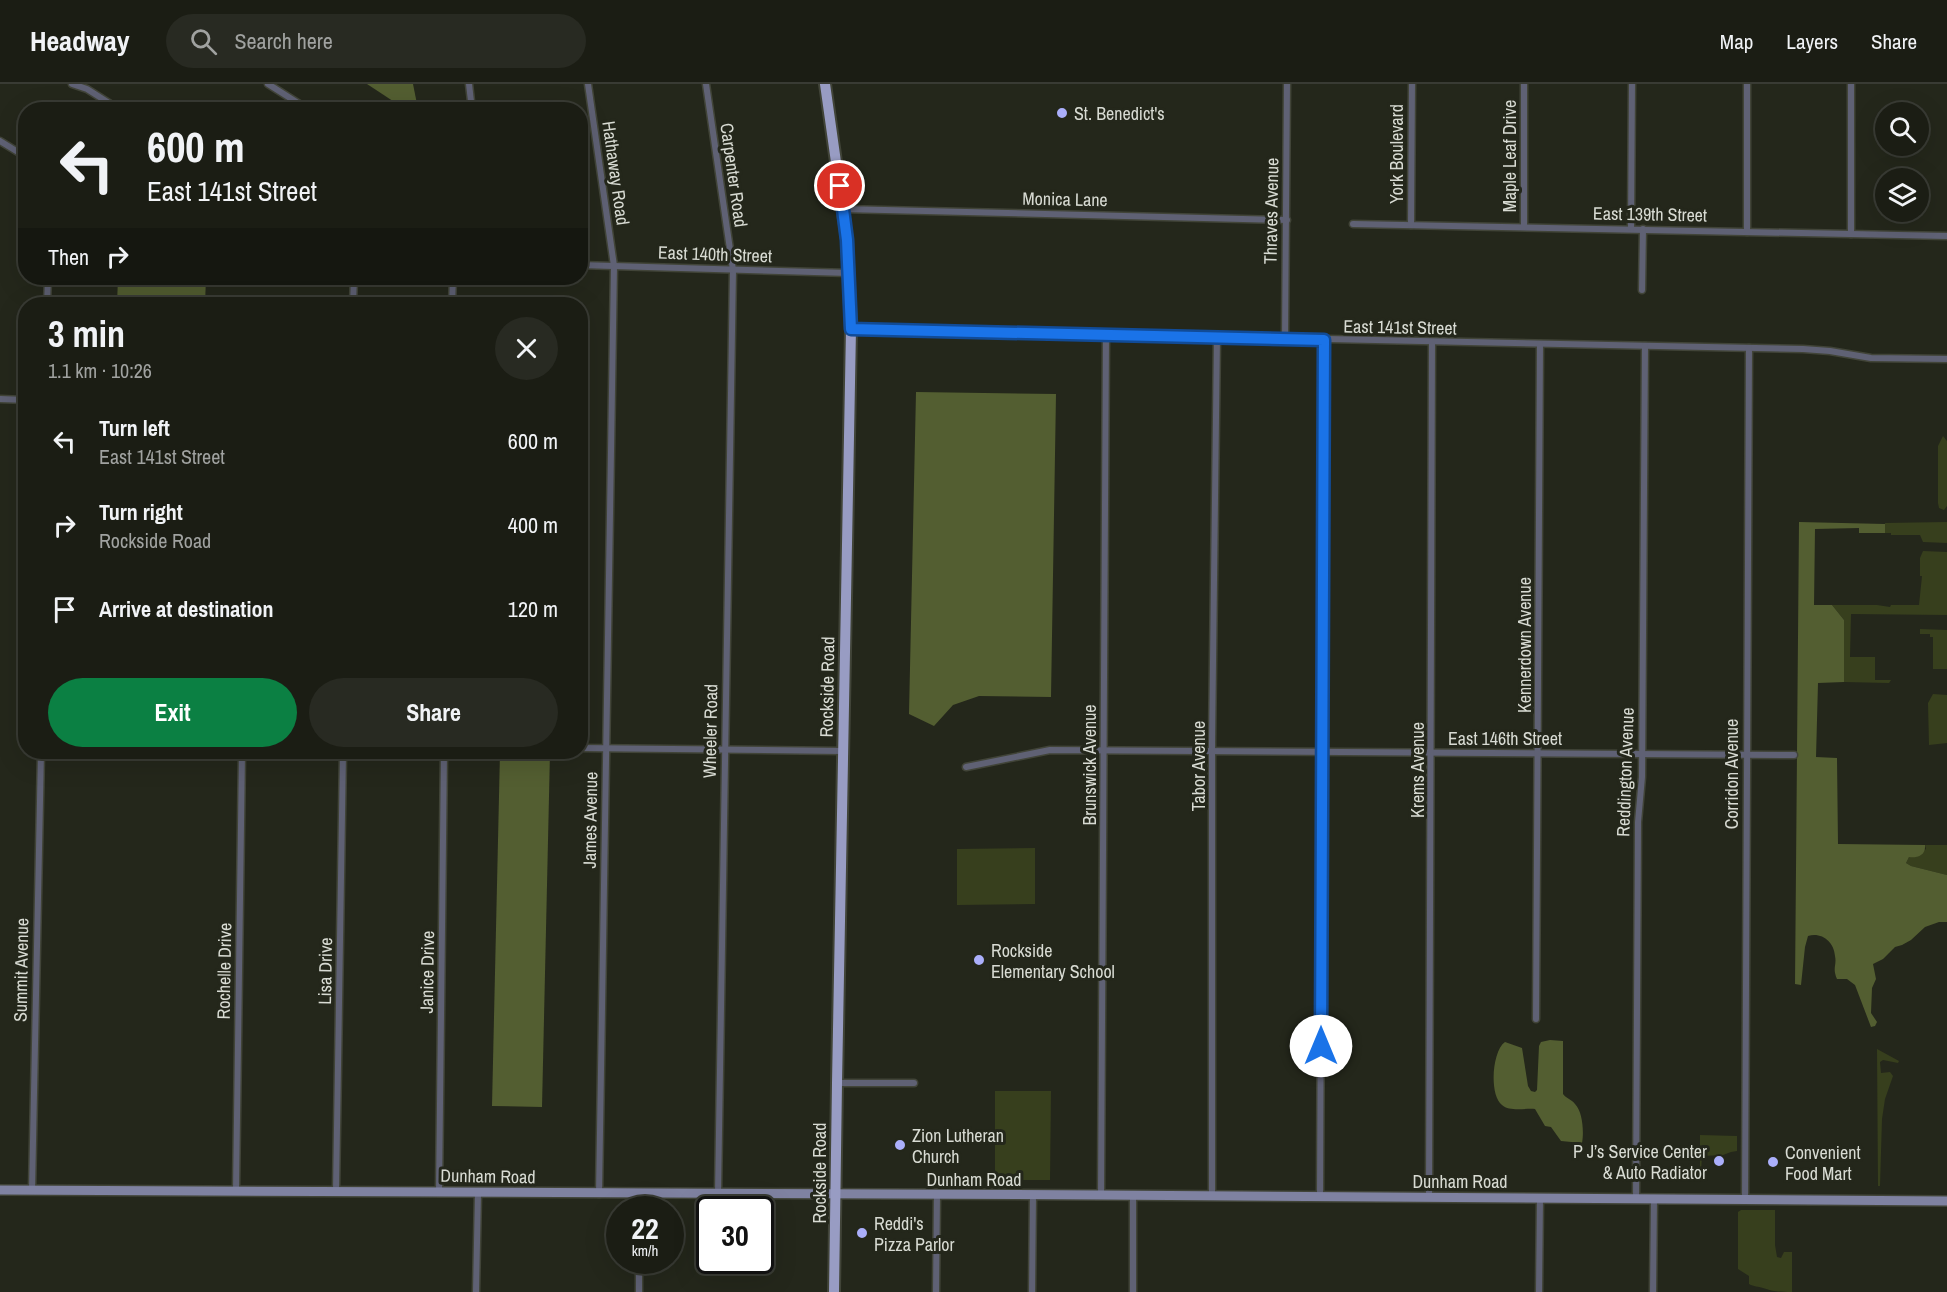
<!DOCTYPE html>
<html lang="en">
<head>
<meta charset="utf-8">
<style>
  body { margin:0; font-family:"Archivo Narrow",sans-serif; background:#282a22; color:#f1f3f6; height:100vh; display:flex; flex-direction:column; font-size:22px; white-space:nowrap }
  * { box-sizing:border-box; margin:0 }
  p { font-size:20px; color:#a0a2a0 }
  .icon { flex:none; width:33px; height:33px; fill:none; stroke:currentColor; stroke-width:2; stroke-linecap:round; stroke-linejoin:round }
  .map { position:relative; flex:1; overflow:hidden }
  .panel { position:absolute; left:18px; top:213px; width:570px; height:462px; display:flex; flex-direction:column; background:#1b1d14; border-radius:24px; box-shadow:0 6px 24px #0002,0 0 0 2px #393b34 }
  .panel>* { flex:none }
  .hud { position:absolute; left:18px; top:18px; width:570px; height:183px; border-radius:24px; box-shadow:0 6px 24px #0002,0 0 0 2px #393b34; background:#1b1d14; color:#f1f3f6; overflow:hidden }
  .tools { position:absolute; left:1875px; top:18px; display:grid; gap:12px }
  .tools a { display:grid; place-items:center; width:54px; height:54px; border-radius:50%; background:#1b1d14; box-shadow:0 6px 24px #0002,0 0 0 2px #393b34; font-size:30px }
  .speed { position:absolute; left:606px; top:1112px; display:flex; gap:12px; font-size:30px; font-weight:700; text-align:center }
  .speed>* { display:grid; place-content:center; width:78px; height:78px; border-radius:50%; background:#1b1d14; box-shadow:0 6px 24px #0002,0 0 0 2px #393b34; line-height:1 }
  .speed small { font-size:15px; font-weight:400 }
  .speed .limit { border:3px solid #111; border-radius:9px; background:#fff; color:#111 }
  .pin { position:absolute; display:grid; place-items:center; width:51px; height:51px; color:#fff; margin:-26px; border:3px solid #fff; border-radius:50%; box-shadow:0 2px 6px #0007 }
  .me { position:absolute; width:66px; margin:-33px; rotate:0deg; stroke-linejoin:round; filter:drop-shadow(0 0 4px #0008) }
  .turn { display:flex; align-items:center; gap:21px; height:126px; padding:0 30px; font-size:27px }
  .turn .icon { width:78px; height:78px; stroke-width:2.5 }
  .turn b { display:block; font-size:42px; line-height:51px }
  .then { display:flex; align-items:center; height:57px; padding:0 30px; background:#0003; gap:12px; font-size:22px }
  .round { display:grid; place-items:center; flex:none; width:63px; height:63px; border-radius:32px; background:#282a22 }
  .headline { display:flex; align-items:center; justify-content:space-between; height:102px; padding:0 30px }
  h1 { font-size:36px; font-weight:700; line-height:45px }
  .action { display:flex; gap:12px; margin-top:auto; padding:12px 30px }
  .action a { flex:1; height:69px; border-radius:36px; background:#0b8043; color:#fff; font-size:24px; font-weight:700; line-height:69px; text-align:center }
  .action a+a { background:#282a22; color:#f1f3f6 }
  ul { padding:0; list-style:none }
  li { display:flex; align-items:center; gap:18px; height:84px; padding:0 30px }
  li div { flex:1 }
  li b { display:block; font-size:22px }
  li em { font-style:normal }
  header { display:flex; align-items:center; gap:36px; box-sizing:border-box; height:84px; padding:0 30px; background:#1b1d14; border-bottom:2px solid #393b34 }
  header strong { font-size:28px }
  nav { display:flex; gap:33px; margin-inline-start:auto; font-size:21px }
  .search { width:420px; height:54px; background:#282a22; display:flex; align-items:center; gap:15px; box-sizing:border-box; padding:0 21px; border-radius:33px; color:#a0a2a0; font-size:22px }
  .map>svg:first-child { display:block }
  .green { fill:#373f1d }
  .forest { fill:#535e31 }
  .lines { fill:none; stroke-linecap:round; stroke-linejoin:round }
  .street-casing { stroke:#414438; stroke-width:9 }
  .secondary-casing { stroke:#414438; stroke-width:12 }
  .primary-casing { stroke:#414438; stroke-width:14 }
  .street { stroke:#5f6174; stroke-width:6 }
  .secondary { stroke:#7f82a1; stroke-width:9 }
  .primary { stroke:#989cc3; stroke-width:10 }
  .route-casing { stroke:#114b97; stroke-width:15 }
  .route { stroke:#1a73e8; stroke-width:10 }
  .poi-dot { fill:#abaffb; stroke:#24271b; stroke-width:2 }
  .labels { text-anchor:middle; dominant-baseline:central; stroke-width:6; stroke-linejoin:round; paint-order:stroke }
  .poi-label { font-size:18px; fill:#d8dbd3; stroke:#24271b; text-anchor:start }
  .street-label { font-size:18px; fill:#d8dbd3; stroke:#24271b }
</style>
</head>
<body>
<header>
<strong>Headway</strong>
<div class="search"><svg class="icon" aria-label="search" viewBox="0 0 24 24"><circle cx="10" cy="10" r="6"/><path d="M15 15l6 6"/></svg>Search here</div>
<nav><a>Map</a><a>Layers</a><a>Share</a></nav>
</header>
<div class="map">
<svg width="1947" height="1208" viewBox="0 0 1947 1208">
  <rect width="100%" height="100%" fill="#24271b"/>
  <g class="green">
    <path d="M1943,352L1947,357V422L1944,426L1939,424L1938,419V362Z"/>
    <path d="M1947,438V459L1923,458L1920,451H1891V449H1885V439Z"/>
    <path d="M1923,467L1947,468V531L1851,530L1850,573H1875V596H1891L1889,599L1844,598V536L1832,521H1877L1890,523L1891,521H1919L1922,492H1920V474Z"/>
    <path d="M1920,545L1947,546V585H1933V553H1930V550H1920Z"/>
    <path d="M1933,610L1947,611V659L1929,661L1928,619Z"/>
    <path d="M1925,761H1947V791L1911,782L1906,779L1909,773H1916L1926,765Z"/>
    <path d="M1035,764V820L957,821V765Z"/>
    <path d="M1877,965L1899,977L1898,979L1883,976L1880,978L1881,989L1890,988L1893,992L1885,1015L1882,1035L1880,1102H1878Z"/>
    <path d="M995,1007H1051L1050,1096H995Z"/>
    <path d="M1700,1051L1737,1052V1067L1731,1068L1723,1071L1702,1072L1701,1088H1700Z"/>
    <path d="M1741,1126H1775V1161L1777,1173L1781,1174L1784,1168H1792V1208C1779,1208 1775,1208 1763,1204C1758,1202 1754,1203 1749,1200V1192L1738,1185V1128Z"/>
  </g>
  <g class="forest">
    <path d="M367,0H413L418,25H405Z"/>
    <path d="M118,194H206L205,220H117Z"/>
    <path d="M916,308L1056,310L1051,613L979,612L953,621L934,642L909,630Z"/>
    <path d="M1799,438L1885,440V449H1859V444L1815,445L1814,521H1832L1844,536V598L1818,599L1816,673L1837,674L1838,760L1925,761C1926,771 1918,774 1909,773L1906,779L1911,782L1947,791V838H1939L1925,843L1911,856L1902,861L1895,863L1883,875L1873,880L1876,895L1872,904L1871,929L1877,938L1875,942L1871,943L1855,901L1847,895H1837C1832,883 1837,882 1835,872C1834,858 1822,848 1808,852L1805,863L1801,901L1795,900Z"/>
    <path d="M500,668H550L542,1023L492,1022Z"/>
    <path d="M1550,956L1563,957V1010C1567,1015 1571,1015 1575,1020C1583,1028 1584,1049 1582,1059L1561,1057L1551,1043L1545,1042L1535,1025C1525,1024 1510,1028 1502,1021C1489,1011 1492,967 1505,958L1522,964L1528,1002L1531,1007L1535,1008L1537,1006L1539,962L1541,958Z"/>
  </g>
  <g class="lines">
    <g class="street-casing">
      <g id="street">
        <path d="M72,0L87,5L120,26"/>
        <path d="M268,0L309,26"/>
        <path d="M469,0L472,26"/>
        <path d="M588,0L614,182L599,1110"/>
        <path d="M706,0L733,186L718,1109"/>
        <path d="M1851,0V150"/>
        <path d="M0,57L26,73"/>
        <path d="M843,125L1287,136"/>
        <path d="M1353,140L1947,152"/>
        <path d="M1411,141L1412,0"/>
        <path d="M1524,143V0"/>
        <path d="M1631,144L1632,0"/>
        <path d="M1747,148V0"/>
        <path d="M580,181L849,189"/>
        <path d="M1642,206L1643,145"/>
        <path d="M47,220L48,194"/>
        <path d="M353,220L354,194"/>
        <path d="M452,220L453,194"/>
        <path d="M851,245L1803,265L1830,267L1871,274L1947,275"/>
        <path d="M1285,255L1287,0"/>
        <path d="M0,315L26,316"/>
        <path d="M580,664L842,667"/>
        <path d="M966,683L1050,666L1794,671"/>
        <path d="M1536,935L1540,260"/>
        <path d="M837,999H914"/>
        <path d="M32,1106L41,668"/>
        <path d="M236,1107L242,668"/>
        <path d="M336,1107L343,668"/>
        <path d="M439,1108L444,668"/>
        <path d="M1101,1111L1106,251"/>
        <path d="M1212,1112V659L1217,253"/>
        <path d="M1320,1112L1324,256"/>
        <path d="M1429,1113L1432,258"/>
        <path d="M1636,1115L1638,738L1642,693L1645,262"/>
        <path d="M1745,1115L1749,264"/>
        <path d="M640,1125V1109"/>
        <path d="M476,1208L478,1109"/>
        <path d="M639,1208V1176"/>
        <path d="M936,1208L937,1111"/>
        <path d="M1032,1208L1033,1111"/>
        <path d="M1133,1208V1111"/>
        <path d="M1539,1208L1540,1114"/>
        <path d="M1653,1208L1654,1115"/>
      </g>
    </g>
    <g class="secondary-casing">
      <path id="secondary" d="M0,1106L1101,1111L1947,1117"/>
    </g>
    <g class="primary-casing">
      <path id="primary" d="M825,0L847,156L851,245L837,999L834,1208"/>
    </g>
    <use href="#street" class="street"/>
    <use href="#secondary" class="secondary"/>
    <use href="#primary" class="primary"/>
  </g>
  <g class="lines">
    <g class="route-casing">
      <path id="route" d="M840,102L847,156L851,245L1324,256L1321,962"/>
    </g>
    <use href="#route" class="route"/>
  </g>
  <g class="poi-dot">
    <circle cx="1062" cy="29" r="6"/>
    <circle cx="979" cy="876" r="6"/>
    <circle cx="900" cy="1061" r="6"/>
    <circle cx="1719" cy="1077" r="6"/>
    <circle cx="1773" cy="1078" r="6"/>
    <circle cx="862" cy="1149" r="6"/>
  </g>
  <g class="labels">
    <g class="poi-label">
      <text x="1074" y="29">St. Benedict's</text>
      <text x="991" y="866">Rockside<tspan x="991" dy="21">Elementary School</tspan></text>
      <text x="912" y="1051">Zion Lutheran<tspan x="912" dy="21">Church</tspan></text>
      <text x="1707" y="1067" text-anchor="end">P J’s Service Center<tspan x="1707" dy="21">&amp; Auto Radiator</tspan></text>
      <text x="1785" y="1068">Convenient<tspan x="1785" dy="21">Food Mart</tspan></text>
      <text x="874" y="1139">Reddi's<tspan x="874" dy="21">Pizza Parlor</tspan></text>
    </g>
    <g class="street-label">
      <text transform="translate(1396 70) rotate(-90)">York Boulevard</text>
      <text transform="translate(1509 72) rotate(-90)">Maple Leaf Drive</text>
      <text transform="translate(616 89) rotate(82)">Hathaway Road</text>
      <text transform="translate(734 91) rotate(82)">Carpenter Road</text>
      <text transform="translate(1065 115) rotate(1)">Monica Lane</text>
      <text transform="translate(1271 127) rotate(-89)">Thraves Avenue</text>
      <text transform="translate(1650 130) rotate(1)">East 139th Street</text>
      <text transform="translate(715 170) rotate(2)">East 140th Street</text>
      <text transform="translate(1400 243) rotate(1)">East 141st Street</text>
      <text transform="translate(1524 561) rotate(-90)">Kennerdown Avenue</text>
      <text transform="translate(827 603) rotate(-89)">Rockside Road</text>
      <text transform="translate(710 647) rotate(-89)">Wheeler Road</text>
      <text x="1505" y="654">East 146th Street</text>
      <text transform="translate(1089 681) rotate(-90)">Brunswick Avenue</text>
      <text transform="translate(1198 682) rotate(-90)">Tabor Avenue</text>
      <text transform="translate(1417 686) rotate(-90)">Krems Avenue</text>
      <text transform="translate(1625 688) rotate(-88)">Reddington Avenue</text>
      <text transform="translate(1731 690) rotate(-90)">Corridon Avenue</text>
      <text transform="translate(590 736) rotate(-89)">James Avenue</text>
      <text transform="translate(21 886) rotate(-89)">Summit Avenue</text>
      <text transform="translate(224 887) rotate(-89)">Rochelle Drive</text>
      <text transform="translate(325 887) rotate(-89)">Lisa Drive</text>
      <text transform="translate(427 888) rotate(-89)">Janice Drive</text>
      <text transform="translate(819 1089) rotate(-90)">Rockside Road</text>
      <text transform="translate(488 1092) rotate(1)">Dunham Road</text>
      <text x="974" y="1095">Dunham Road</text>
      <text x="1460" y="1097">Dunham Road</text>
    </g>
  </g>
</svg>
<div class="tools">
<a><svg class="icon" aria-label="search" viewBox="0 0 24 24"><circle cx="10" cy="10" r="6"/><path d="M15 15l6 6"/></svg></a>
<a><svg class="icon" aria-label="layers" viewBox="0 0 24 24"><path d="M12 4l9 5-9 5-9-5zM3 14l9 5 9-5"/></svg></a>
</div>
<div class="speed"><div>22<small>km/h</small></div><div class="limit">30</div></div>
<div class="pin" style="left:840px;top:102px;background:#d93025"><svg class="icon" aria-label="arrive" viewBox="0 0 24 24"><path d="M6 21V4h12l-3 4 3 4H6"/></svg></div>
<svg class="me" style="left:1321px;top:962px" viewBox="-20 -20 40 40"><circle r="19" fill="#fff"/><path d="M0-13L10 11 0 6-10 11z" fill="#1a73e8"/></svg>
<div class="hud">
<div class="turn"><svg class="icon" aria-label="left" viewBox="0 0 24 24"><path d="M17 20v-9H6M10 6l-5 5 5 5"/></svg><div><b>600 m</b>East 141st Street</div></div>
<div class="then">Then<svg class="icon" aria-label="right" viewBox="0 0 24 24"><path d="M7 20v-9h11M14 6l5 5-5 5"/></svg></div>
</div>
<section class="panel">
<div class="headline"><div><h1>3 min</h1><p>1.1 km · 10:26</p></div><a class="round"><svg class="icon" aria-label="close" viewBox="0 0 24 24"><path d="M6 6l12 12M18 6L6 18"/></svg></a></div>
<ul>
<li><svg class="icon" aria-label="left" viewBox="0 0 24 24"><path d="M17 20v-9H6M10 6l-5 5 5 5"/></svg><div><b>Turn left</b><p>East 141st Street</p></div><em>600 m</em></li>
<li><svg class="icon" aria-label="right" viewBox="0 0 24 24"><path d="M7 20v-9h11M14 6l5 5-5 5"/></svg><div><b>Turn right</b><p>Rockside Road</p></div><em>400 m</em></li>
<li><svg class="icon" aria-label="arrive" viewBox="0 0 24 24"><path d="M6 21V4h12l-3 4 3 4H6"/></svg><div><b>Arrive at destination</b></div><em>120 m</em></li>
</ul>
<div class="action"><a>Exit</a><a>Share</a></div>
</section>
</div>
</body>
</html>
